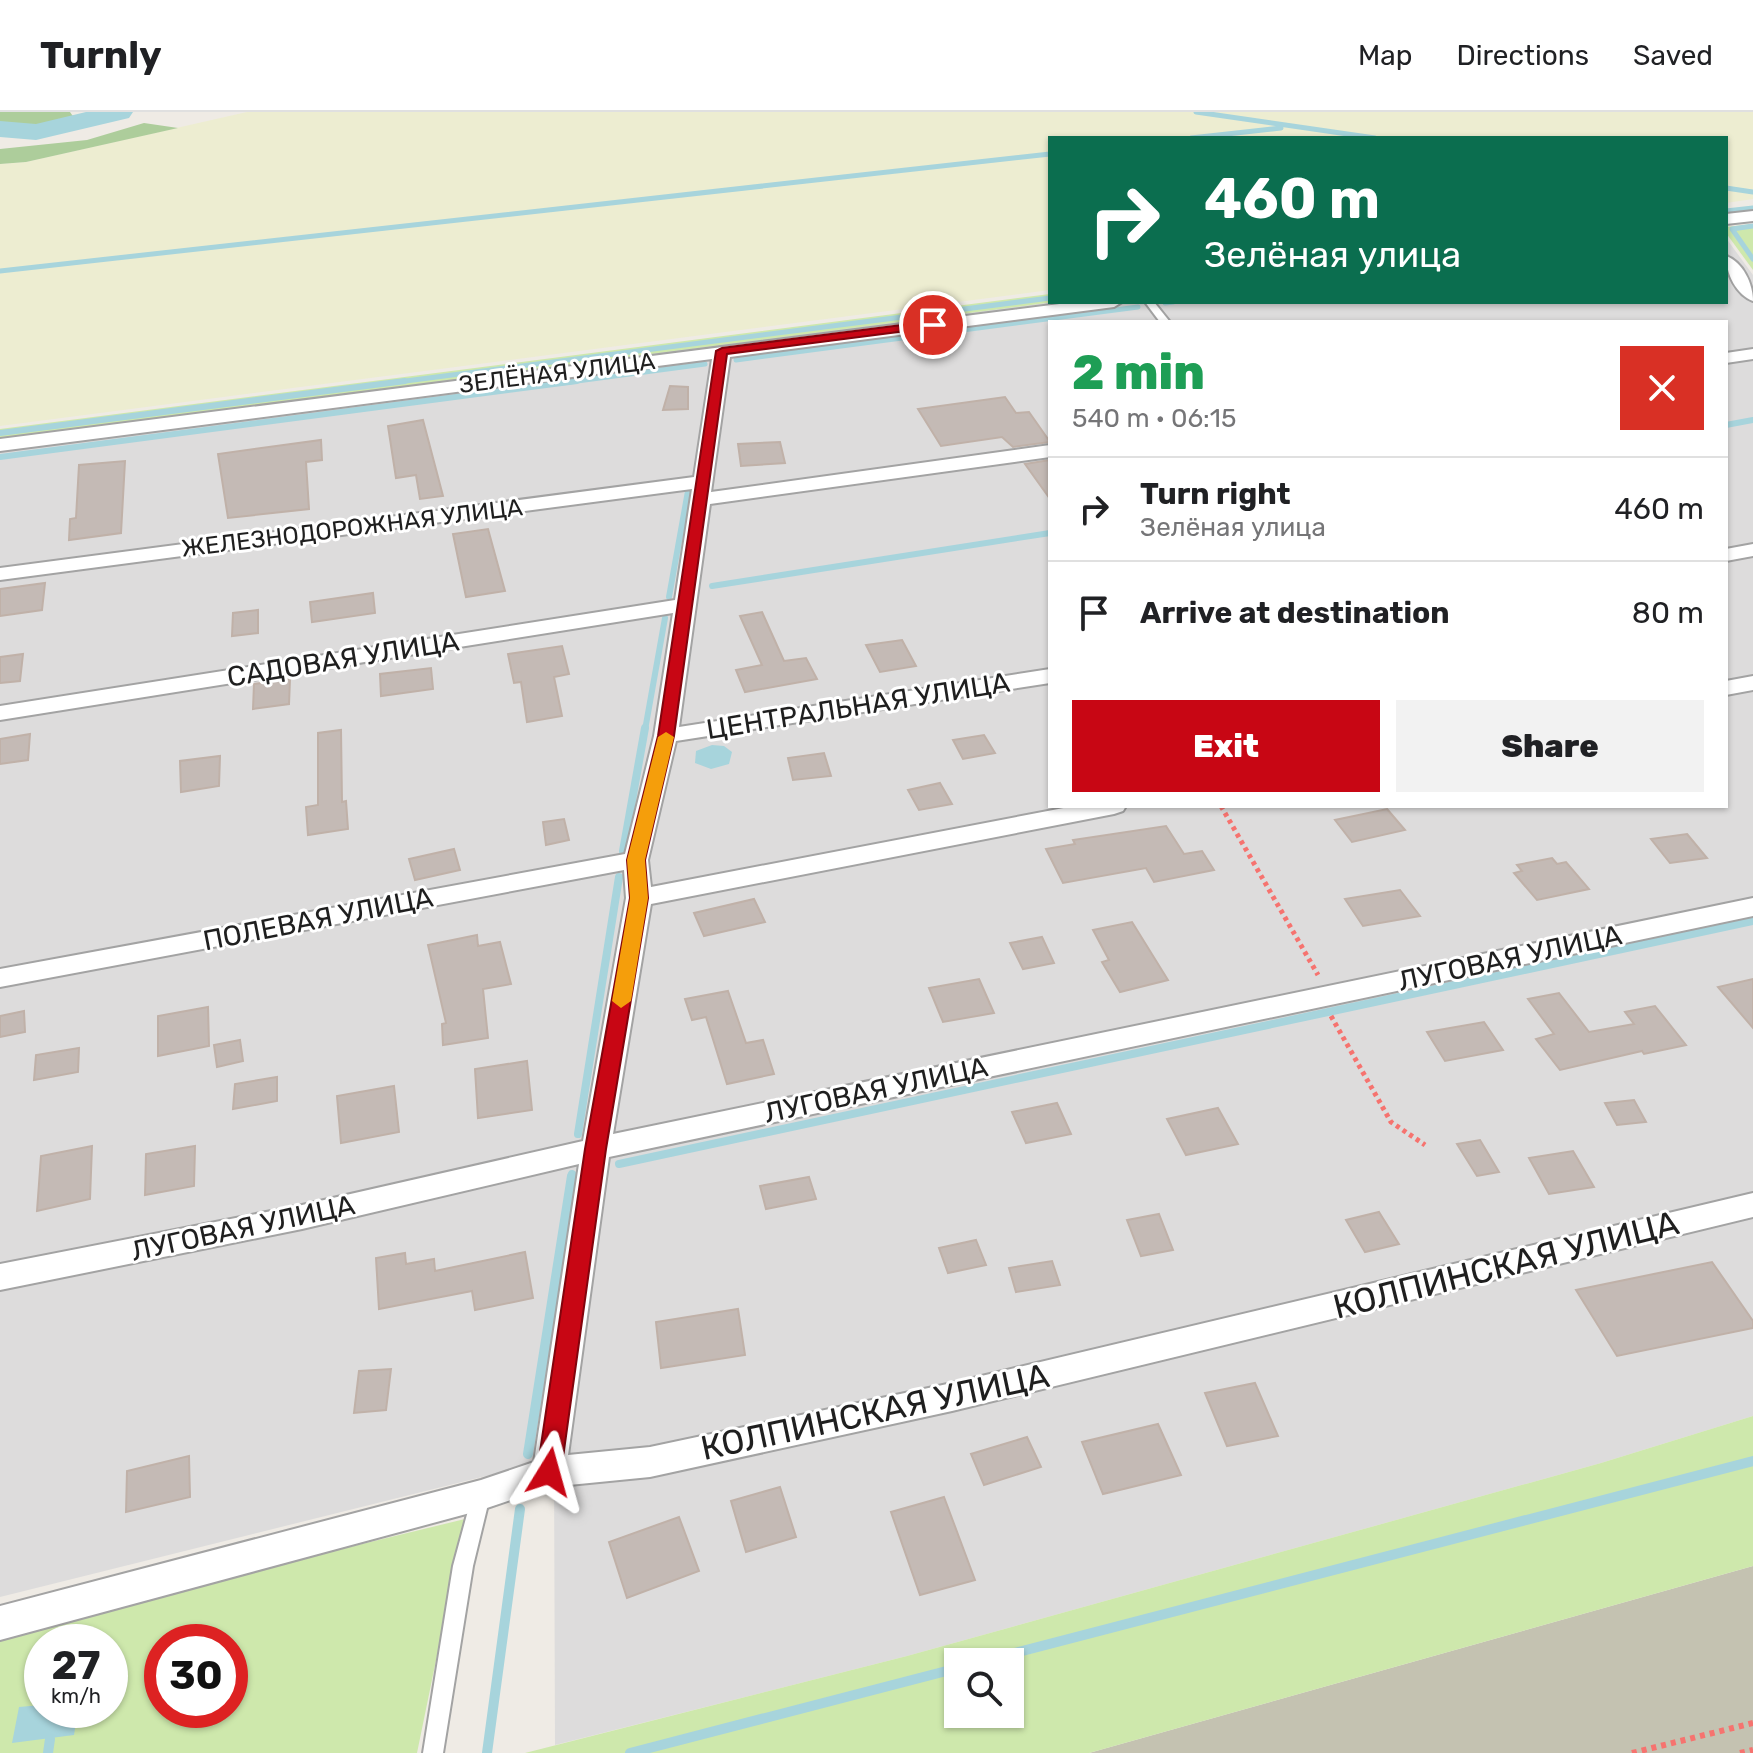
<!DOCTYPE html>
<html lang="en">
<head>
<meta charset="utf-8">
<style>
  body { margin:0; font-family:Rubik,sans-serif; background:#f2f2f2; color:#202124; height:100vh; display:flex; flex-direction:column; font-size:30px; white-space:nowrap }
  * { box-sizing:border-box; margin:0 }
  p { font-size:26px; color:#757577 }
  .icon { flex:none; width:44px; height:44px; fill:none; stroke:currentColor; stroke-width:2; stroke-linecap:round; stroke-linejoin:round }
  .map { position:relative; flex:1; overflow:hidden }
  .panel { position:absolute; left:1048px; top:208px; width:680px; height:488px; display:flex; flex-direction:column; background:#fff; border-radius:0px; box-shadow:0 2px 6px #0004 }
  .panel>* { flex:none }
  .banner { position:absolute; left:1048px; top:24px; width:680px; height:168px; border-radius:0px; box-shadow:0 2px 6px #0004; background:#0b6e4f; color:#fff; overflow:hidden }
  .buttons { position:absolute; left:944px; top:1536px; display:grid; gap:16px }
  .buttons a { display:grid; place-items:center; width:80px; height:80px; border-radius:0px; background:#fff; box-shadow:0 2px 6px #0004; font-size:40px }
  .speed { position:absolute; left:24px; top:1512px; display:flex; gap:16px; font-size:40px; font-weight:700; text-align:center }
  .speed>* { display:grid; place-content:center; width:104px; height:104px; border-radius:50%; background:#fff; box-shadow:0 2px 6px #0004; line-height:1 }
  .speed small { font-size:20px; font-weight:400 }
  .speed .limit { border:12px solid #d22; background:#fff; color:#111 }
  .pin { position:absolute; display:grid; place-items:center; width:68px; height:68px; color:#fff; margin:-34px; border:4px solid #fff; border-radius:50%; box-shadow:0 2px 8px #0007 }
  .me { position:absolute; width:88px; margin:-44px; rotate:8deg; stroke-linejoin:round; filter:drop-shadow(0 0 6px #0008) }
  .turn { display:flex; align-items:center; gap:28px; height:168px; padding:0 24px; font-size:36px }
  .turn .icon { width:104px; height:104px; stroke-width:2.5 }
  .turn b { display:block; font-size:56px; line-height:68px }
  .round { display:grid; place-items:center; flex:none; width:84px; height:84px; border-radius:0px; background:#f2f2f2 }
  .summary { display:flex; align-items:center; justify-content:space-between; height:136px; padding:0 24px }
  h1 { font-size:48px; font-weight:800; line-height:60px; color:#1e9e55 }
  .button { display:flex; gap:16px; margin-top:auto; padding:16px 24px }
  .button a { flex:1; height:92px; border-radius:0px; background:#c80614; color:#fff; font-size:32px; font-weight:800; line-height:92px; text-align:center }
  .button a+a { background:#f2f2f2; color:#202124 }
  ul { padding:0; list-style:none }
  li { display:flex; align-items:center; gap:24px; height:104px; padding:0 24px; border-top:2px solid #e0e0e0 }
  li div { flex:1 }
  li b { display:block; font-size:30px }
  li em { font-style:normal }
  header { display:flex; align-items:center; gap:48px; box-sizing:border-box; height:112px; padding:0 40px; background:#fff; border-bottom:2px solid #e0e0e0 }
  header strong { font-size:38px }
  nav { display:flex; gap:44px; margin-inline-start:auto; font-size:28px }
  .map>svg:first-child { display:block }
  .residential { fill:#dddcdc; fill-rule:evenodd }
  .construction { fill:#c4c2b1 }
  .farmland { fill:#ededd1 }
  .grass { fill:#cee8ac; fill-rule:evenodd }
  .forest { fill:#adcd9b }
  .water { fill:#a7d4dc }
  .lines { fill:none; stroke-linecap:round; stroke-linejoin:round }
  .stream-far3 { stroke:#a7d4dc; stroke-width:5 }
  .stream-far2 { stroke:#a7d4dc; stroke-width:6 }
  .stream-far1 { stroke:#a7d4dc; stroke-width:8 }
  .stream { stroke:#a7d4dc; stroke-width:10 }
  .river { fill:#a7d4dc; fill-rule:evenodd }
  .building { fill:#c4bab5; stroke:#c0b1a8; stroke-width:2 }
  .service-casing { stroke:#a3a3a3; stroke-width:4 }
  .minor-casing { stroke:#a3a3a3; stroke-width:4 }
  .path-far1 { stroke:#f6736f; stroke-width:5; stroke-dasharray:4 4; stroke-linecap:butt }
  .path { stroke:#f6736f; stroke-width:6; stroke-dasharray:5 5; stroke-linecap:butt }
  .service { fill:#fff; fill-rule:evenodd }
  .minor { fill:#fff; fill-rule:evenodd }
  .route { fill:#c80614; stroke:#82040d; stroke-width:2 }
  .slow { fill:#f59e0b }
  .labels { text-anchor:middle; dominant-baseline:central; stroke-width:6; stroke-linejoin:round; paint-order:stroke }
  .far-street-label { font-size:24px; fill:#1f1f1f; stroke:#fff }
  .street-label { font-size:28px; fill:#1f1f1f; stroke:#fff }
  .near-street-label { font-size:34px; fill:#1f1f1f; stroke:#fff }
</style>
</head>
<body>
<header>
<strong>Turnly</strong>
<nav><a>Map</a><a>Directions</a><a>Saved</a></nav>
</header>
<div class="map">
<svg width="1753" height="1641" viewBox="0 0 1753 1641">
  <rect width="100%" height="100%" fill="#efebe5"/>
  <path class="residential" d="M1726,126L1753,163V1304L1601,1351L907,1544L555,1633L554,1347L0,1485V318L1050,190H1726ZM1050,210H1726V694H1050Z"/>
  <path class="construction" d="M1753,1454V1641H1089Z"/>
  <path class="farmland" d="M247,0H1753V87L1726,91V26H1050V178L0,314V52L26,50Z"/>
  <g class="grass">
    <path d="M1753,112V158L1726,121V115Z"/>
    <path d="M1050,182V190H1054L0,326V317Z"/>
    <path d="M1753,1304V1454L1089,1641H525L907,1544L1601,1351ZM1010,1550V1602H958V1550Z"/>
    <path d="M465,1407L417,1641H0V1520ZM42,1530H110V1598H42ZM162,1530H230V1598H162Z"/>
  </g>
  <g class="forest">
    <path d="M0,0H70L77,10L36,20L3,19L0,17Z"/>
    <path d="M144,11L178,16L26,50L0,52V37L87,28Z"/>
  </g>
  <g class="water">
    <path d="M712,633L724,634L732,640L729,652L711,657L695,651L696,639Z"/>
    <path d="M42,1593V1598H78L74,1623L12,1631L19,1595Z"/>
  </g>
  <g class="lines">
    <g class="stream-far3">
      <path d="M1196,0L1375,26"/>
      <path d="M1191,26L1281,16"/>
      <path d="M1726,76L1753,80"/>
      <path d="M1726,99L1753,96"/>
      <path d="M1753,114L1732,117L1753,147"/>
      <path d="M0,159L1050,42"/>
      <path d="M1165,191L1173,190"/>
      <path d="M736,248L1138,195"/>
      <path d="M390,271L1050,186"/>
      <path d="M562,271L705,252"/>
    </g>
    <g class="stream-far2">
      <path d="M1726,313L1753,308"/>
      <path d="M0,321L405,269"/>
      <path d="M0,345L577,269"/>
      <path d="M712,474L1050,421"/>
      <path d="M669,485L688,379"/>
      <path d="M645,618L665,506"/>
    </g>
    <g class="stream-far1">
      <path d="M623,739L645,616"/>
      <path d="M578,1022L619,765"/>
      <path d="M619,1052L1753,809"/>
      <path d="M571,1066L572,1062"/>
    </g>
    <g class="stream">
      <path d="M528,1342L572,1064"/>
      <path d="M980,1550L1753,1349"/>
      <path d="M48,1641L50,1627"/>
      <path d="M487,1641L520,1397"/>
      <path d="M630,1641L958,1556"/>
    </g>
    <path class="river" d="M86,0H133L129,6L36,28L0,25V9L36,12Z"/>
  </g>
  <g class="building">
    <path d="M670,274L688,275V297L663,298Z"/>
    <path d="M1005,285L1016,301L1029,300L1050,330L1013,335L1002,325L941,334L918,297Z"/>
    <path d="M423,308L443,384L420,387L416,363L396,366L388,314Z"/>
    <path d="M321,328L322,348L306,350L309,397L228,406L218,342Z"/>
    <path d="M780,330L785,351L741,354L738,332Z"/>
    <path d="M1050,348V387L1025,352Z"/>
    <path d="M125,349L121,421L69,428L70,407L76,406L79,353Z"/>
    <path d="M488,417L505,479L466,485L453,422Z"/>
    <path d="M45,471L42,498L0,504V477Z"/>
    <path d="M373,481L375,501L312,510L310,490Z"/>
    <path d="M258,498V521L232,524L233,501Z"/>
    <path d="M762,500L784,549L806,546L817,567L745,580L736,558L762,553L740,504Z"/>
    <path d="M902,528L916,554L880,560L866,533Z"/>
    <path d="M562,534L569,562L554,565L562,604L527,610L521,570L514,571L508,542Z"/>
    <path d="M23,542L20,569L0,571V545Z"/>
    <path d="M431,556L433,577L381,584L380,562Z"/>
    <path d="M290,567L289,592L253,597L254,572Z"/>
    <path d="M341,618L342,690L346,689L348,717L308,723L306,695L318,693V621Z"/>
    <path d="M30,622L28,648L0,652V627Z"/>
    <path d="M984,623L995,641L963,647L953,628Z"/>
    <path d="M824,641L831,664L793,668L788,646Z"/>
    <path d="M220,644L219,674L181,680L180,649Z"/>
    <path d="M940,671L952,692L919,698L908,678Z"/>
    <path d="M1387,697L1405,718L1352,730L1335,708Z"/>
    <path d="M564,707L569,728L546,733L543,710Z"/>
    <path d="M1166,714L1184,742L1202,739L1214,758L1154,770L1146,756L1063,771L1046,737L1075,732L1073,728Z"/>
    <path d="M1687,722L1707,746L1670,751L1651,727Z"/>
    <path d="M454,737L460,758L415,768L409,747Z"/>
    <path d="M1552,746L1557,752L1566,750L1589,777L1537,788L1514,761L1522,759L1517,753Z"/>
    <path d="M1400,778L1420,804L1363,814L1345,787Z"/>
    <path d="M754,787L765,810L704,824L694,801Z"/>
    <path d="M1132,810L1168,868L1120,880L1102,850L1109,848L1093,818Z"/>
    <path d="M477,823L478,834L500,830L511,872L483,877L488,926L443,933L442,912L446,911L428,833Z"/>
    <path d="M1042,825L1054,851L1023,857L1010,831Z"/>
    <path d="M979,867L994,901L943,910L929,876Z"/>
    <path d="M1753,867V916L1718,875Z"/>
    <path d="M728,879L746,931L763,928L774,962L727,972L706,905L692,908L685,887Z"/>
    <path d="M1559,881L1589,920L1634,912L1625,900L1655,894L1686,933L1644,942L1642,939L1560,958L1536,927L1554,922L1528,887Z"/>
    <path d="M208,895L209,934L158,944V904Z"/>
    <path d="M24,899L25,920L0,925V904Z"/>
    <path d="M1484,910L1503,938L1445,949L1427,920Z"/>
    <path d="M240,928L243,949L217,955L214,933Z"/>
    <path d="M79,936L78,960L34,968L36,943Z"/>
    <path d="M527,949L532,998L478,1006L475,957Z"/>
    <path d="M277,965V989L233,997L235,972Z"/>
    <path d="M394,974L399,1020L341,1031L337,984Z"/>
    <path d="M1634,988L1646,1010L1617,1013L1605,991Z"/>
    <path d="M1057,991L1071,1022L1026,1031L1012,1000Z"/>
    <path d="M1218,996L1238,1032L1186,1043L1167,1007Z"/>
    <path d="M1480,1028L1499,1060L1477,1064L1457,1032Z"/>
    <path d="M92,1034L90,1087L37,1099L41,1044Z"/>
    <path d="M195,1034L194,1074L145,1083L146,1042Z"/>
    <path d="M1573,1039L1594,1075L1549,1082L1529,1046Z"/>
    <path d="M809,1065L816,1087L766,1097L760,1074Z"/>
    <path d="M1379,1100L1399,1132L1365,1140L1346,1108Z"/>
    <path d="M1159,1102L1173,1138L1141,1144L1127,1108Z"/>
    <path d="M976,1128L986,1153L948,1161L939,1136Z"/>
    <path d="M525,1140L533,1186L475,1198L472,1179L379,1197L376,1146L405,1141L406,1152L434,1147L435,1159Z"/>
    <path d="M1052,1149L1060,1173L1016,1180L1009,1156Z"/>
    <path d="M1712,1150L1753,1209V1216L1617,1244L1576,1178Z"/>
    <path d="M738,1197L745,1243L661,1256L656,1210Z"/>
    <path d="M391,1257L386,1298L354,1301L359,1259Z"/>
    <path d="M1255,1271L1278,1324L1227,1334L1205,1281Z"/>
    <path d="M1158,1312L1181,1363L1103,1382L1082,1330Z"/>
    <path d="M1027,1325L1041,1355L984,1373L971,1342Z"/>
    <path d="M189,1344L190,1385L126,1400L127,1359Z"/>
    <path d="M780,1375L796,1425L746,1440L731,1389Z"/>
    <path d="M944,1385L975,1468L920,1483L891,1400Z"/>
    <path d="M679,1405L699,1459L627,1486L609,1430Z"/>
  </g>
  <g class="lines">
    <g class="service-casing">
      <g id="service">
        <path d="M1145,190H1154L1170,210H1160Z"/>
        <path d="M481,1376L488,1378L490,1384L473,1454L443,1641H423L453,1454L472,1384L474,1378Z"/>
      </g>
    </g>
    <g class="minor-casing">
      <g id="minor">
        <path d="M1753,99V109L1726,112V102Z"/>
        <path d="M1726,144C1743,150 1753,172 1753,189C1736,183 1726,161 1726,144Z"/>
        <path d="M1075,190H1122L1114,195L730,245L711,380L1050,333V345L710,392L679,615L1050,557V571L676,629L648,748L651,775L1074,694H1126L1123,699L1114,702L651,792L613,1022L1753,786V804L609,1045L568,1343L650,1335L952,1271L1753,1081V1105L952,1299L650,1365L549,1375L481,1398L0,1528V1494L481,1368L534,1350L579,1052L302,1117L0,1178V1152L302,1093L583,1029L626,786L624,758L0,875V857L625,742L654,624L673,501L0,608V594L675,488L692,377L0,468V456L694,365L712,247L0,339V327Z"/>
        <path d="M1753,237V247L1726,251V241Z"/>
        <path d="M1753,432V444L1726,449V437Z"/>
        <path d="M1753,564V578L1726,583V569Z"/>
      </g>
    </g>
    <g class="path-far1">
      <path d="M1221,694L1318,863"/>
      <path d="M1331,904L1391,1010L1425,1033"/>
    </g>
    <g class="path">
      <path d="M1632,1641L1753,1611"/>
      <path d="M1740,1641L1753,1638"/>
    </g>
    <use href="#service" class="service"/>
    <use href="#minor" class="minor"/>
  </g>
  <path class="route" d="M933,209L939,213L937,215L727,242L674,624L645,748L648,786L606,1037L561,1360L558,1368L549,1371L541,1368L537,1360L585,1037L630,786L627,748L658,624L716,239L722,236Z"/>
  <path class="slow" d="M666,620L674,625L645,748L648,786L631,889L621,896L612,889L630,786L627,748L658,625Z"/>
  <g class="labels">
    <g class="far-street-label">
      <text transform="translate(557 261) rotate(-7)">ЗЕЛЁНАЯ УЛИЦА</text>
      <text transform="translate(352 416) rotate(-7)">ЖЕЛЕЗНОДОРОЖНАЯ УЛИЦА</text>
    </g>
    <g class="street-label">
      <text transform="translate(343 547) rotate(-9)">САДОВАЯ УЛИЦА</text>
      <text transform="translate(858 594) rotate(-9)">ЦЕНТРАЛЬНАЯ УЛИЦА</text>
      <text transform="translate(318 807) rotate(-11)">ПОЛЕВАЯ УЛИЦА</text>
      <text transform="translate(1510 846) rotate(-12)">ЛУГОВАЯ УЛИЦА</text>
      <text transform="translate(876 978) rotate(-12)">ЛУГОВАЯ УЛИЦА</text>
      <text transform="translate(243 1116) rotate(-12)">ЛУГОВАЯ УЛИЦА</text>
    </g>
    <g class="near-street-label">
      <text transform="translate(1506 1153) rotate(-14)">КОЛПИНСКАЯ УЛИЦА</text>
      <text transform="translate(875 1300) rotate(-12)">КОЛПИНСКАЯ УЛИЦА</text>
    </g>
  </g>
</svg>
<div class="buttons">
<a><svg class="icon" aria-label="search" viewBox="0 0 24 24"><circle cx="10" cy="10" r="6"/><path d="M15 15l6 6"/></svg></a>
</div>
<div class="speed"><div>27<small>km/h</small></div><div class="limit">30</div></div>
<div class="pin" style="left:933px;top:213px;background:#d93025"><svg class="icon" aria-label="arrive" viewBox="0 0 24 24"><path d="M6 21V4h12l-3 4 3 4H6"/></svg></div>
<svg class="me" style="left:549px;top:1360px" viewBox="-20 -20 40 40"><path d="M0-17L14 15 0 8-14 15z" fill="#c80614" stroke="#fff" stroke-width="4"/></svg>
<div class="banner">
<div class="turn"><svg class="icon" aria-label="right" viewBox="0 0 24 24"><path d="M7 20v-9h11M14 6l5 5-5 5"/></svg><div><b>460 m</b>Зелёная улица</div></div>
</div>
<section class="panel">
<div class="summary"><div><h1>2 min</h1><p>540 m · 06:15</p></div><a class="round" style="background:#d93025;color:#fff"><svg class="icon" aria-label="close" viewBox="0 0 24 24"><path d="M6 6l12 12M18 6L6 18"/></svg></a></div>
<ul>
<li><svg class="icon" aria-label="right" viewBox="0 0 24 24"><path d="M7 20v-9h11M14 6l5 5-5 5"/></svg><div><b>Turn right</b><p>Зелёная улица</p></div><em>460 m</em></li>
<li><svg class="icon" aria-label="arrive" viewBox="0 0 24 24"><path d="M6 21V4h12l-3 4 3 4H6"/></svg><div><b>Arrive at destination</b></div><em>80 m</em></li>
</ul>
<div class="button"><a>Exit</a><a>Share</a></div>
</section>
</div>
</body>
</html>
